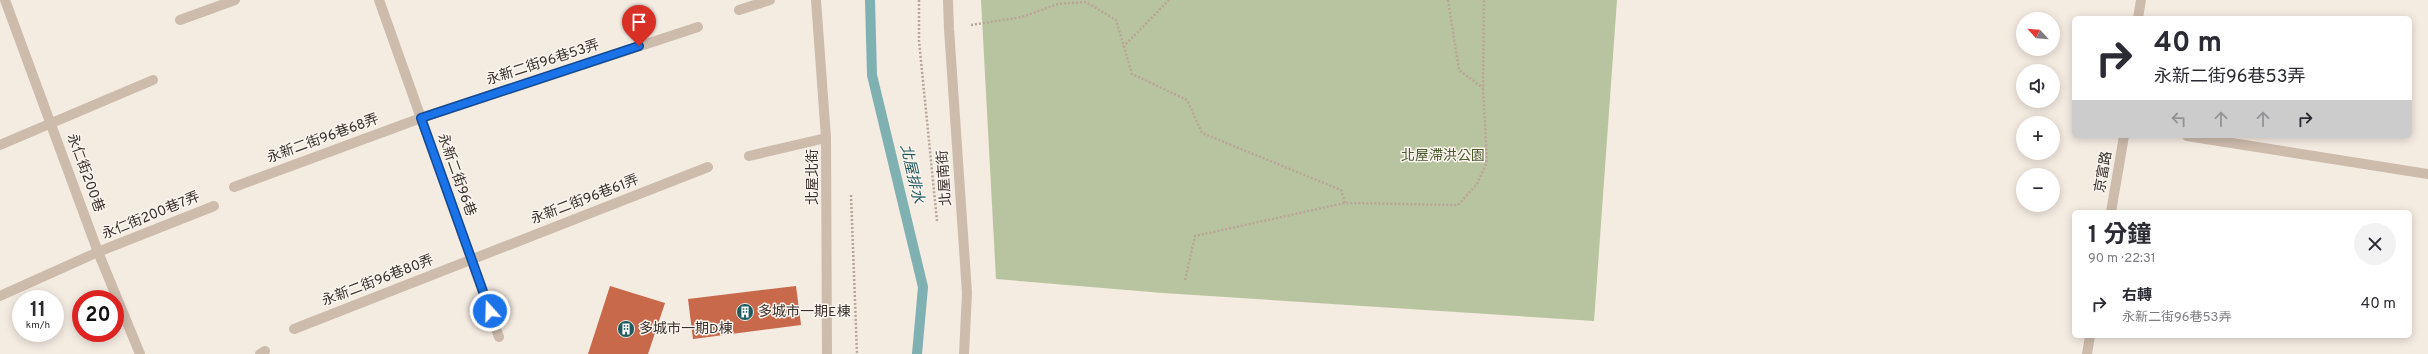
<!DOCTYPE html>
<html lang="zh-TW">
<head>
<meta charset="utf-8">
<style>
  body { margin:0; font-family:Overpass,"Noto Sans TC",sans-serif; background:#f2f2f3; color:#2b2b33; height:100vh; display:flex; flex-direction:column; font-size:15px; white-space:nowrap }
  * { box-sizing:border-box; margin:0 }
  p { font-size:13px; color:#7c7c81 }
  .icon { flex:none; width:22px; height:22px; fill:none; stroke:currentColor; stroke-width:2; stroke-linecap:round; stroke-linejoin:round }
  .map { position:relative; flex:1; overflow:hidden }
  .side { position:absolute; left:2072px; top:210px; width:340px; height:128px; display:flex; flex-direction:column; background:#fff; border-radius:6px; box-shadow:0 2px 10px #0003 }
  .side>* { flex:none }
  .top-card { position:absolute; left:2072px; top:16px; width:340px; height:122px; border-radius:6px; box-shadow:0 2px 10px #0003; background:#fff; color:#2b2b33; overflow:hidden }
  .needle { width:26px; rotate:296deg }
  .tools { position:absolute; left:2016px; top:12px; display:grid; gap:8px }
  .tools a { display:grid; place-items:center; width:44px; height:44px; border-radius:50%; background:#fff; box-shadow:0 2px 10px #0003; font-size:20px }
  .speed { position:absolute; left:12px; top:290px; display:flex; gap:8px; font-size:20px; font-weight:700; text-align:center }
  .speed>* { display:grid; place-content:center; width:52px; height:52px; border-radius:50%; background:#fff; box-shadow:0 2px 10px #0003; line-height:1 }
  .speed small { font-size:10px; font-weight:400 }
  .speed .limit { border:6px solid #d22; background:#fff; color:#111 }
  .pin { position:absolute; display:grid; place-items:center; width:34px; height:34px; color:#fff; margin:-41px -17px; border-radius:50% 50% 50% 0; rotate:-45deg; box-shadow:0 0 4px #0007 }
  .pin .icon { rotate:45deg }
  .me { position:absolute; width:44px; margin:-22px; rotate:340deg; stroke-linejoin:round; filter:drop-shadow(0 0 3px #0008) }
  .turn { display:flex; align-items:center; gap:14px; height:84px; padding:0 16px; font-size:18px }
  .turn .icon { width:52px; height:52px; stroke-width:2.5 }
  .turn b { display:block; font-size:28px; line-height:34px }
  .lanes { display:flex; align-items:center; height:38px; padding:0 16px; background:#0003; justify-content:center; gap:20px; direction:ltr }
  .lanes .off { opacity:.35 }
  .round { display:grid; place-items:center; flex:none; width:42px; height:42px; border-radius:21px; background:#f2f2f3 }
  .headline { display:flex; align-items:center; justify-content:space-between; height:68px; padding:0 16px }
  h1 { font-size:24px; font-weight:700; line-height:30px }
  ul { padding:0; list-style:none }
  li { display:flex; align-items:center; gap:12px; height:52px; padding:0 16px }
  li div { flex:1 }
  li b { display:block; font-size:15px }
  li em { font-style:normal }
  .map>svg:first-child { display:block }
  .green { fill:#b8c4a0 }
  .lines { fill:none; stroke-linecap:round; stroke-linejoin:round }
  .stream { stroke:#7fb0b2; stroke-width:10 }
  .building { fill:#c8694b }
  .path { stroke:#b9a596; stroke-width:2.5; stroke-dasharray:2 2; stroke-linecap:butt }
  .service { stroke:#cdbbac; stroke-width:10 }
  .minor { stroke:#cdbbac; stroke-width:10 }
  .route-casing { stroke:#114b97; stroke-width:10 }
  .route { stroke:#1a73e8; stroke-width:7 }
  .labels { text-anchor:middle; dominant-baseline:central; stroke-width:3; stroke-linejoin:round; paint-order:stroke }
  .street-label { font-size:14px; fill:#3b302b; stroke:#fbf5ee }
  .park-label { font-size:14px; fill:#4a5a2e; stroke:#fbf5ee }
  .poi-label { font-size:14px; fill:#3b302b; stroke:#fbf5ee; text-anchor:start }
  .water-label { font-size:15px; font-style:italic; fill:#1f5a5e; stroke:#fbf5ee }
</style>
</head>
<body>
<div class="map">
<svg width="2428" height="354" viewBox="0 0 2428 354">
  <rect width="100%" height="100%" fill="#f4ebe1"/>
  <path class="green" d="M981,0H1617L1594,321L1163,293L996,279Z"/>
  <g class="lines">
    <path class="stream" d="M870,0L872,75L923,287L917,354"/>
  </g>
  <g class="building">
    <path d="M610,286L665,303L648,354H588Z"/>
    <path d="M796,286L801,325L693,339L688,299Z"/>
  </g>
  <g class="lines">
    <g class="path">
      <path d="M919,0V41L937,221"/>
      <path d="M1448,0L1459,70L1483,88"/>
      <path d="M971,25L1022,17L1058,4L1086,2L1116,20L1132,74L1187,100L1202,133L1341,190L1345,203"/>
      <path d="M1123,47L1169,0"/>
      <path d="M851,195L857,354"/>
      <path d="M1185,280L1195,236L1345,203L1458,205L1477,184L1487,162L1483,88L1484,0"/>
    </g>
    <g class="service">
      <path d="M5,0L98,252L140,354"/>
      <path d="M379,0L499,337"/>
      <path d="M739,10L770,0"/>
      <path d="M180,20L235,0"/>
      <path d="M0,145L153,80"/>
      <path d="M749,156L826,138"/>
      <path d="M234,187L421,118L698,27"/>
      <path d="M0,296L98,252L214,206"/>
      <path d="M294,329L708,167"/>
      <path d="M260,354L265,351"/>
    </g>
    <g class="minor">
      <path d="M816,0L826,138L827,354"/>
      <path d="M948,0L949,29L967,293L964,354"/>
      <path d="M2138,18L2141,0"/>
      <path d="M2187,136L2428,174"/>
      <path d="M2111,212L2124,136"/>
      <path d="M2087,354L2090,336"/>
    </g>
  </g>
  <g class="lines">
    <g class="route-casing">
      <path id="route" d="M490,311L421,118L639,46"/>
    </g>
    <use href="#route" class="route"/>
  </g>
  <defs>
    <g id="building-disc" transform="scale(0.9)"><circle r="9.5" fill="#1f5a5e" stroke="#fbf5ee"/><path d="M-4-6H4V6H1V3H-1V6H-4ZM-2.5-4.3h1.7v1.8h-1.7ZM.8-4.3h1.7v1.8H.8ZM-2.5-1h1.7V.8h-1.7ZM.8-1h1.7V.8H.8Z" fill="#fff"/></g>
  </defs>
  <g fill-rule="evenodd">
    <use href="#building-disc" x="745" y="312"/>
    <use href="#building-disc" x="626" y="329"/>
  </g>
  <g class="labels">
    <g class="street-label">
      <text transform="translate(543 63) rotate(-18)">永新二街96巷53弄</text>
      <text transform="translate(323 139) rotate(-20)">永新二街96巷68弄</text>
      <text transform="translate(2104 172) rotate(-80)">京富路</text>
      <text transform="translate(85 173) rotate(70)">永仁街200巷</text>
      <text transform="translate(456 175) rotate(70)">永新二街96巷</text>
      <text transform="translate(813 177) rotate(-90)">北屋北街</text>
      <text transform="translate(945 178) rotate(-94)">北屋南街</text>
      <text transform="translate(585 200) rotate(-21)">永新二街96巷61弄</text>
      <text transform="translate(151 216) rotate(-22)">永仁街200巷7弄</text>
      <text transform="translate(378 281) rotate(-21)">永新二街96巷80弄</text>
    </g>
    <g class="park-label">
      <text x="1443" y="156">北屋滯洪公園</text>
    </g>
    <g class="poi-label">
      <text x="758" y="312">多城市一期E棟</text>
      <text x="639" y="329">多城市一期D棟</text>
    </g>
    <g class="water-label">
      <text transform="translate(911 174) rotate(77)">北屋排水</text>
    </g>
  </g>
</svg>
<div class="tools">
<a><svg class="needle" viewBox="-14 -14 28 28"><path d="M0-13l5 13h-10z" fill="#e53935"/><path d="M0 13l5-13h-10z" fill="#7c7c81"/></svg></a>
<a><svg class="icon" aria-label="sound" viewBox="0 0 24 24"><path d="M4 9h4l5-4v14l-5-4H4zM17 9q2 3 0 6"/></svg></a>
<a>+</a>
<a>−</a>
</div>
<div class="speed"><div>11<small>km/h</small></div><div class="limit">20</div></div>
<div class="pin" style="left:639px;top:46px;background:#d93025"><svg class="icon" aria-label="arrive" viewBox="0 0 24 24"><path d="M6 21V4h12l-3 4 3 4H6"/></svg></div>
<svg class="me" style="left:490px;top:311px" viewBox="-20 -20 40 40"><circle r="17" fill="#1a73e8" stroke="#fff" stroke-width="3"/><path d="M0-11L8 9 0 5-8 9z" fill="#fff"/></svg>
<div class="top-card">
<div class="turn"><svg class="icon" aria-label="right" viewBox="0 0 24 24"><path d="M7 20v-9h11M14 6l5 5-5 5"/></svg><div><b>40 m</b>永新二街96巷53弄</div></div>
<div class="lanes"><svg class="icon off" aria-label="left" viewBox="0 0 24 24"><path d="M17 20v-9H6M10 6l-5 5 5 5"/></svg><svg class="icon off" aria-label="ahead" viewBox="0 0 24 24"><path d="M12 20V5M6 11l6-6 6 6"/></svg><svg class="icon off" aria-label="ahead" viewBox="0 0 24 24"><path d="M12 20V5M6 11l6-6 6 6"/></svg><svg class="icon" aria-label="right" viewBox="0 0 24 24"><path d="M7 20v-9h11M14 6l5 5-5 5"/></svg></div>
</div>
<section class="side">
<div class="headline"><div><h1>1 分鐘</h1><p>90 m · 22:31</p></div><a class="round"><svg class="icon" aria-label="close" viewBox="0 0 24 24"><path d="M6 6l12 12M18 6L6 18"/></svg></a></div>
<ul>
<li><svg class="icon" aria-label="right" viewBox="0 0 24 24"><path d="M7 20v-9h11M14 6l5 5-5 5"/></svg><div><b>右轉</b><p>永新二街96巷53弄</p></div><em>40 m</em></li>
</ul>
</section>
</div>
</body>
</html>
